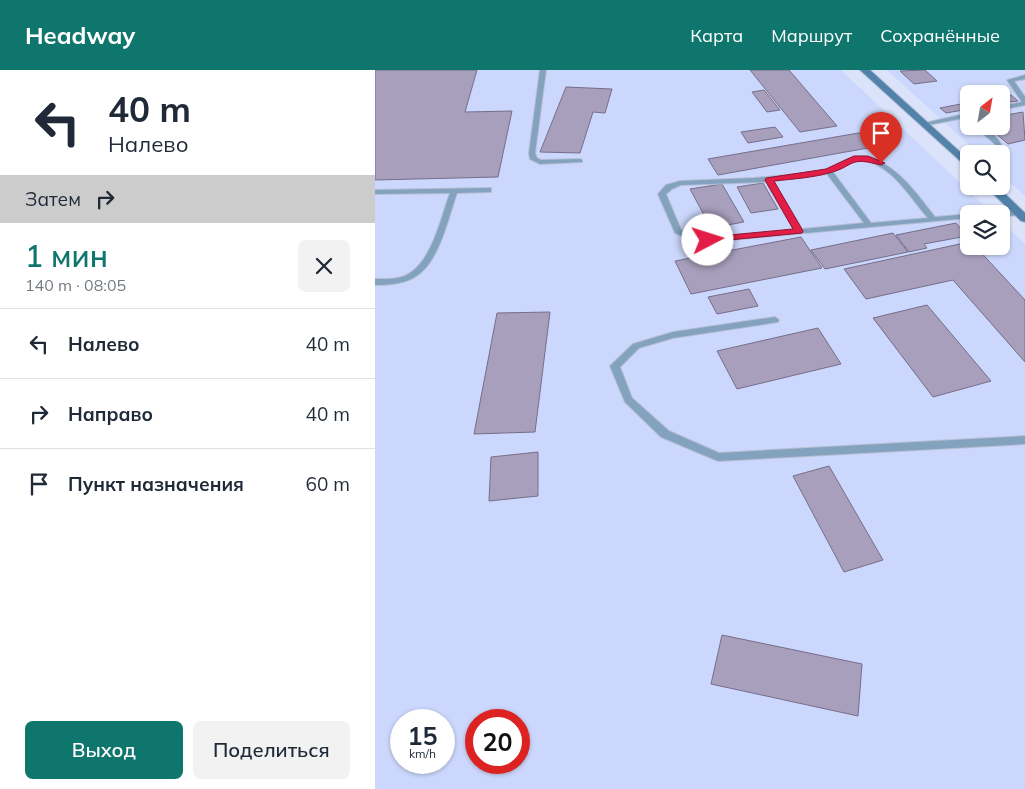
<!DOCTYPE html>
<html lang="ru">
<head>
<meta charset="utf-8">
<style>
  body { margin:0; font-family:Mulish,sans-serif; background:#f2f2f3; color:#1f2937; height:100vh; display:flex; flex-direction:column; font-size:19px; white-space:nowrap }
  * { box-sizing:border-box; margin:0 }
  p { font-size:16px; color:#747a83 }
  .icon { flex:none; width:28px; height:28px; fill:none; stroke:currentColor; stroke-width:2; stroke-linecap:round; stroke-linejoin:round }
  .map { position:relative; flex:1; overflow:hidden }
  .sheet { display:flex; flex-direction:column; background:#fff; width:375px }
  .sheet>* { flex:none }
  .hud { background:#fff; color:#1f2937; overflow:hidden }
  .needle { width:32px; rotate:31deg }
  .controls { position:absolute; left:585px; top:15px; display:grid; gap:10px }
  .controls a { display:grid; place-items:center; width:50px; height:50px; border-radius:8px; background:#fff; box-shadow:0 1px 4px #0004; font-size:25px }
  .speed { position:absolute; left:15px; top:639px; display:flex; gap:10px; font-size:25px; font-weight:700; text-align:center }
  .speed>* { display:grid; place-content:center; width:65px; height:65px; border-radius:50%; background:#fff; box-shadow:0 1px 4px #0004; line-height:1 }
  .speed small { font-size:12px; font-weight:400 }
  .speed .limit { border:8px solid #d22; background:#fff; color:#111 }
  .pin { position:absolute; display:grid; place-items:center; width:42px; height:42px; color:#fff; margin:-51px -21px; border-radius:50% 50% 50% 0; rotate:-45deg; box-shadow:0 0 5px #0007 }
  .pin .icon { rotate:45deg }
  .me { position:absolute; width:55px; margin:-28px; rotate:85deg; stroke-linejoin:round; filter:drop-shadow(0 0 4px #0008) }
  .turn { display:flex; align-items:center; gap:18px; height:105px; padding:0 25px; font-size:22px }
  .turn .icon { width:65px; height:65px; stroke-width:2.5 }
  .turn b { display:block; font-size:35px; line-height:42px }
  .then { display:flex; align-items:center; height:48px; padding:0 25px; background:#0003; gap:10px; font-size:19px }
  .round { display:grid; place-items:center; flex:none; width:52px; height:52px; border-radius:8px; background:#f2f2f3 }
  .headline { display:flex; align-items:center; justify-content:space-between; height:85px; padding:0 25px }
  h1 { font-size:30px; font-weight:600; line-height:38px; color:#0f766e }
  .button { display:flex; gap:10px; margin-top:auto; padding:10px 25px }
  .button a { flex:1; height:58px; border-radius:8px; background:#0f766e; color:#fff; font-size:20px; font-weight:600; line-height:58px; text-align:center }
  .button a+a { background:#f2f2f3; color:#1f2937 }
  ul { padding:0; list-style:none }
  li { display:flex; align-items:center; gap:15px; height:70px; padding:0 25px; border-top:1px solid #e0e1e3 }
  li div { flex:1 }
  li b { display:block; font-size:19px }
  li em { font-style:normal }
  header { display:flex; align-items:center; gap:30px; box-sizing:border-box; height:70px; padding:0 25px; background:#0f766e; color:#fff }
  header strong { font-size:24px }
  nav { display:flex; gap:28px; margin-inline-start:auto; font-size:18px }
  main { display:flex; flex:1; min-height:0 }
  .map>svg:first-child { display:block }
  .built { fill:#cbd7fc; fill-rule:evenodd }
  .building { fill:#a79fbc; stroke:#766e8a }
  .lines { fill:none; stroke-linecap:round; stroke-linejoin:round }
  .lane-casing { stroke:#b7bed4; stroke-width:2 }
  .secondary-casing { stroke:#b7bed4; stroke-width:2 }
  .lane { fill:#82a2be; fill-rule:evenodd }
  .secondary { fill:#5182aa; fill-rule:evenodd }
  .route { fill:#e11d48; stroke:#92132f }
</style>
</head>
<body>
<header>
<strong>Headway</strong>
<nav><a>Карта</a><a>Маршрут</a><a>Сохранённые</a></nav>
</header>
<main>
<section class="sheet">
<div class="hud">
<div class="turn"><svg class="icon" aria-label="left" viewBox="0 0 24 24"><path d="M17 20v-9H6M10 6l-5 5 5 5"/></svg><div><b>40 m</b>Налево</div></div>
<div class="then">Затем<svg class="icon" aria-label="right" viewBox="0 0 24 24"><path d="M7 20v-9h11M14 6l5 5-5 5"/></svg></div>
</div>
<div class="headline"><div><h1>1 мин</h1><p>140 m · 08:05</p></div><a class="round"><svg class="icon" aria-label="close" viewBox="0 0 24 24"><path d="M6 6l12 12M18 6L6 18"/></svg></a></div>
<ul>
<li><svg class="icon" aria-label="left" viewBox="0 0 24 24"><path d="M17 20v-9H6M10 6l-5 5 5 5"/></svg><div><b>Налево</b></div><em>40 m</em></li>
<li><svg class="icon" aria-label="right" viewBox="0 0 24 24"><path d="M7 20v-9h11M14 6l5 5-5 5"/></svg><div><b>Направо</b></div><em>40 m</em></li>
<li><svg class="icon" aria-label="arrive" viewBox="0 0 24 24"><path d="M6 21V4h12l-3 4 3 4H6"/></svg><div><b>Пункт назначения</b></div><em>60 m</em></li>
</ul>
<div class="button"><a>Выход</a><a>Поделиться</a></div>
</section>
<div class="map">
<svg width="650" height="719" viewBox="0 0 650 719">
  <rect width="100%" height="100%" fill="#dbe3fb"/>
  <g class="built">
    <path d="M0,0H466L618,144H594V176H626V151L650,174V719H0ZM26,650H69V692H26ZM101,650H144V692H101Z"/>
    <path d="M512,0H650V126L626,104V84H604ZM594,24H626V56H594Z"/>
  </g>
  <g class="building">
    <path d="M0,0H102L90,42L137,41L123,107L0,110Z"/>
    <path d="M375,0H414L462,56L425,62Z"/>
    <path d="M550,0L562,11L539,14L525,1Z"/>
    <path d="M191,17L237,19L230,43L218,42L205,83L165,82Z"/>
    <path d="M389,20L405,40L392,42L377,22Z"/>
    <path d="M636,25L643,31L626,33V27Z"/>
    <path d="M594,30V39L571,43L565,38L591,33L588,31Z"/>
    <path d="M648,42L650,70L633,74L612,56H626V46Z"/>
    <path d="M400,57L408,67L373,73L366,62Z"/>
    <path d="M501,60L515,74L343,105L333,89Z"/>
    <path d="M388,113L403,139L376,143L362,117Z"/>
    <path d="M347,114L369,152L336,158L315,119Z"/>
    <path d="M581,153L592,166L549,174L552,178L534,182L521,165Z"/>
    <path d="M518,163L533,182L450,199L436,180Z"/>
    <path d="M426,167L447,198L316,224L300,191Z"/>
    <path d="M594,172V176H600L650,230V292L578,210L491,229L469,199Z"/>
    <path d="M374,219L383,236L342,244L333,227Z"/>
    <path d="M552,235L616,311L558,327L498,248Z"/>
    <path d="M175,242L160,362L99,364L122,243Z"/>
    <path d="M443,258L466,294L362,319L342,281Z"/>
    <path d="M163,382V426L114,431L116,387Z"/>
    <path d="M454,396L508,490L469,502L418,406Z"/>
    <path d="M347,565L487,594L483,646L336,614Z"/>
  </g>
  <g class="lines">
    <g class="lane-casing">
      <g id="lane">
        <path d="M165,0H171L160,83L162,88L166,90L205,89L207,90V92L165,94L155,89L154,83Z"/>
        <path d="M650,5V9L639,11L650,27V35L626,40V36L647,32L632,10Z"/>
        <path d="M594,43V47L548,56L545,54Z"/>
        <path d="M599,56C611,56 625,68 628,79L625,84H618L622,79L620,74Z"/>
        <path d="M487,86C521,92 540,122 560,147L594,144V148L333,172L313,169L300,163L283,124L291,115L305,111L378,108L433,103L450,100L472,89ZM487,90C517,95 534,126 553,148L496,153L458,102L477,92ZM451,104H452L489,153L427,159L398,111ZM391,112L419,160L333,168L318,165L306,160L291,124L297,119L306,115Z"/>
        <path d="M113,118H116V122L82,123C73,148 64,195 38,208C27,214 13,215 0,215V209C11,209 25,210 35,203C58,188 66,147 75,123L0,124V120Z"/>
        <path d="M644,141L648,143L647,145L626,146V144H622L626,142Z"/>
        <path d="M400,247L404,250L403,252L298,268L264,278L245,297L257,328L294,361L344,383L650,366V374L343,391L286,367L250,332L235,296L258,274L298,262Z"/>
      </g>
    </g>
    <g class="secondary-casing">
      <g id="secondary">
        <path d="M485,0H495L594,90V99Z"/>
        <path d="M610,116H622L650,143V152L646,151Z"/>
      </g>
    </g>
    <use href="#lane" class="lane"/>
    <use href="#secondary" class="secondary"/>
  </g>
  <path class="route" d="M479,86H493L510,93L506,95C472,86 481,96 454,103C436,108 417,109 399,111L428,161L427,163L333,172L328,170L333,167L418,159L390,110L391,108L451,99Z"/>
</svg>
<div class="controls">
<a><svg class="needle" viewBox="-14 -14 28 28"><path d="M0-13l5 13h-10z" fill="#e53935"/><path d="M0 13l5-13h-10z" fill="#747a83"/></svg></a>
<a><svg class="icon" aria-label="search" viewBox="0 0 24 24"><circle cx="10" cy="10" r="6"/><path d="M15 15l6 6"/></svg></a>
<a><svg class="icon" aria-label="layers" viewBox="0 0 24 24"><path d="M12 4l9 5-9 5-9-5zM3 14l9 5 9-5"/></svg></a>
</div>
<div class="speed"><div>15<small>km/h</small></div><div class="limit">20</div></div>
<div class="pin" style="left:506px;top:93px;background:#d93025"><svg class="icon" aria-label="arrive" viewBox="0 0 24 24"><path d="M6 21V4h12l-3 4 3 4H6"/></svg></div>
<svg class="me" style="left:333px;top:170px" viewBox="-20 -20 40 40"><circle r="19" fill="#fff"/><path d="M0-13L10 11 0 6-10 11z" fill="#e11d48"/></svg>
</div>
</main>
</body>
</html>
